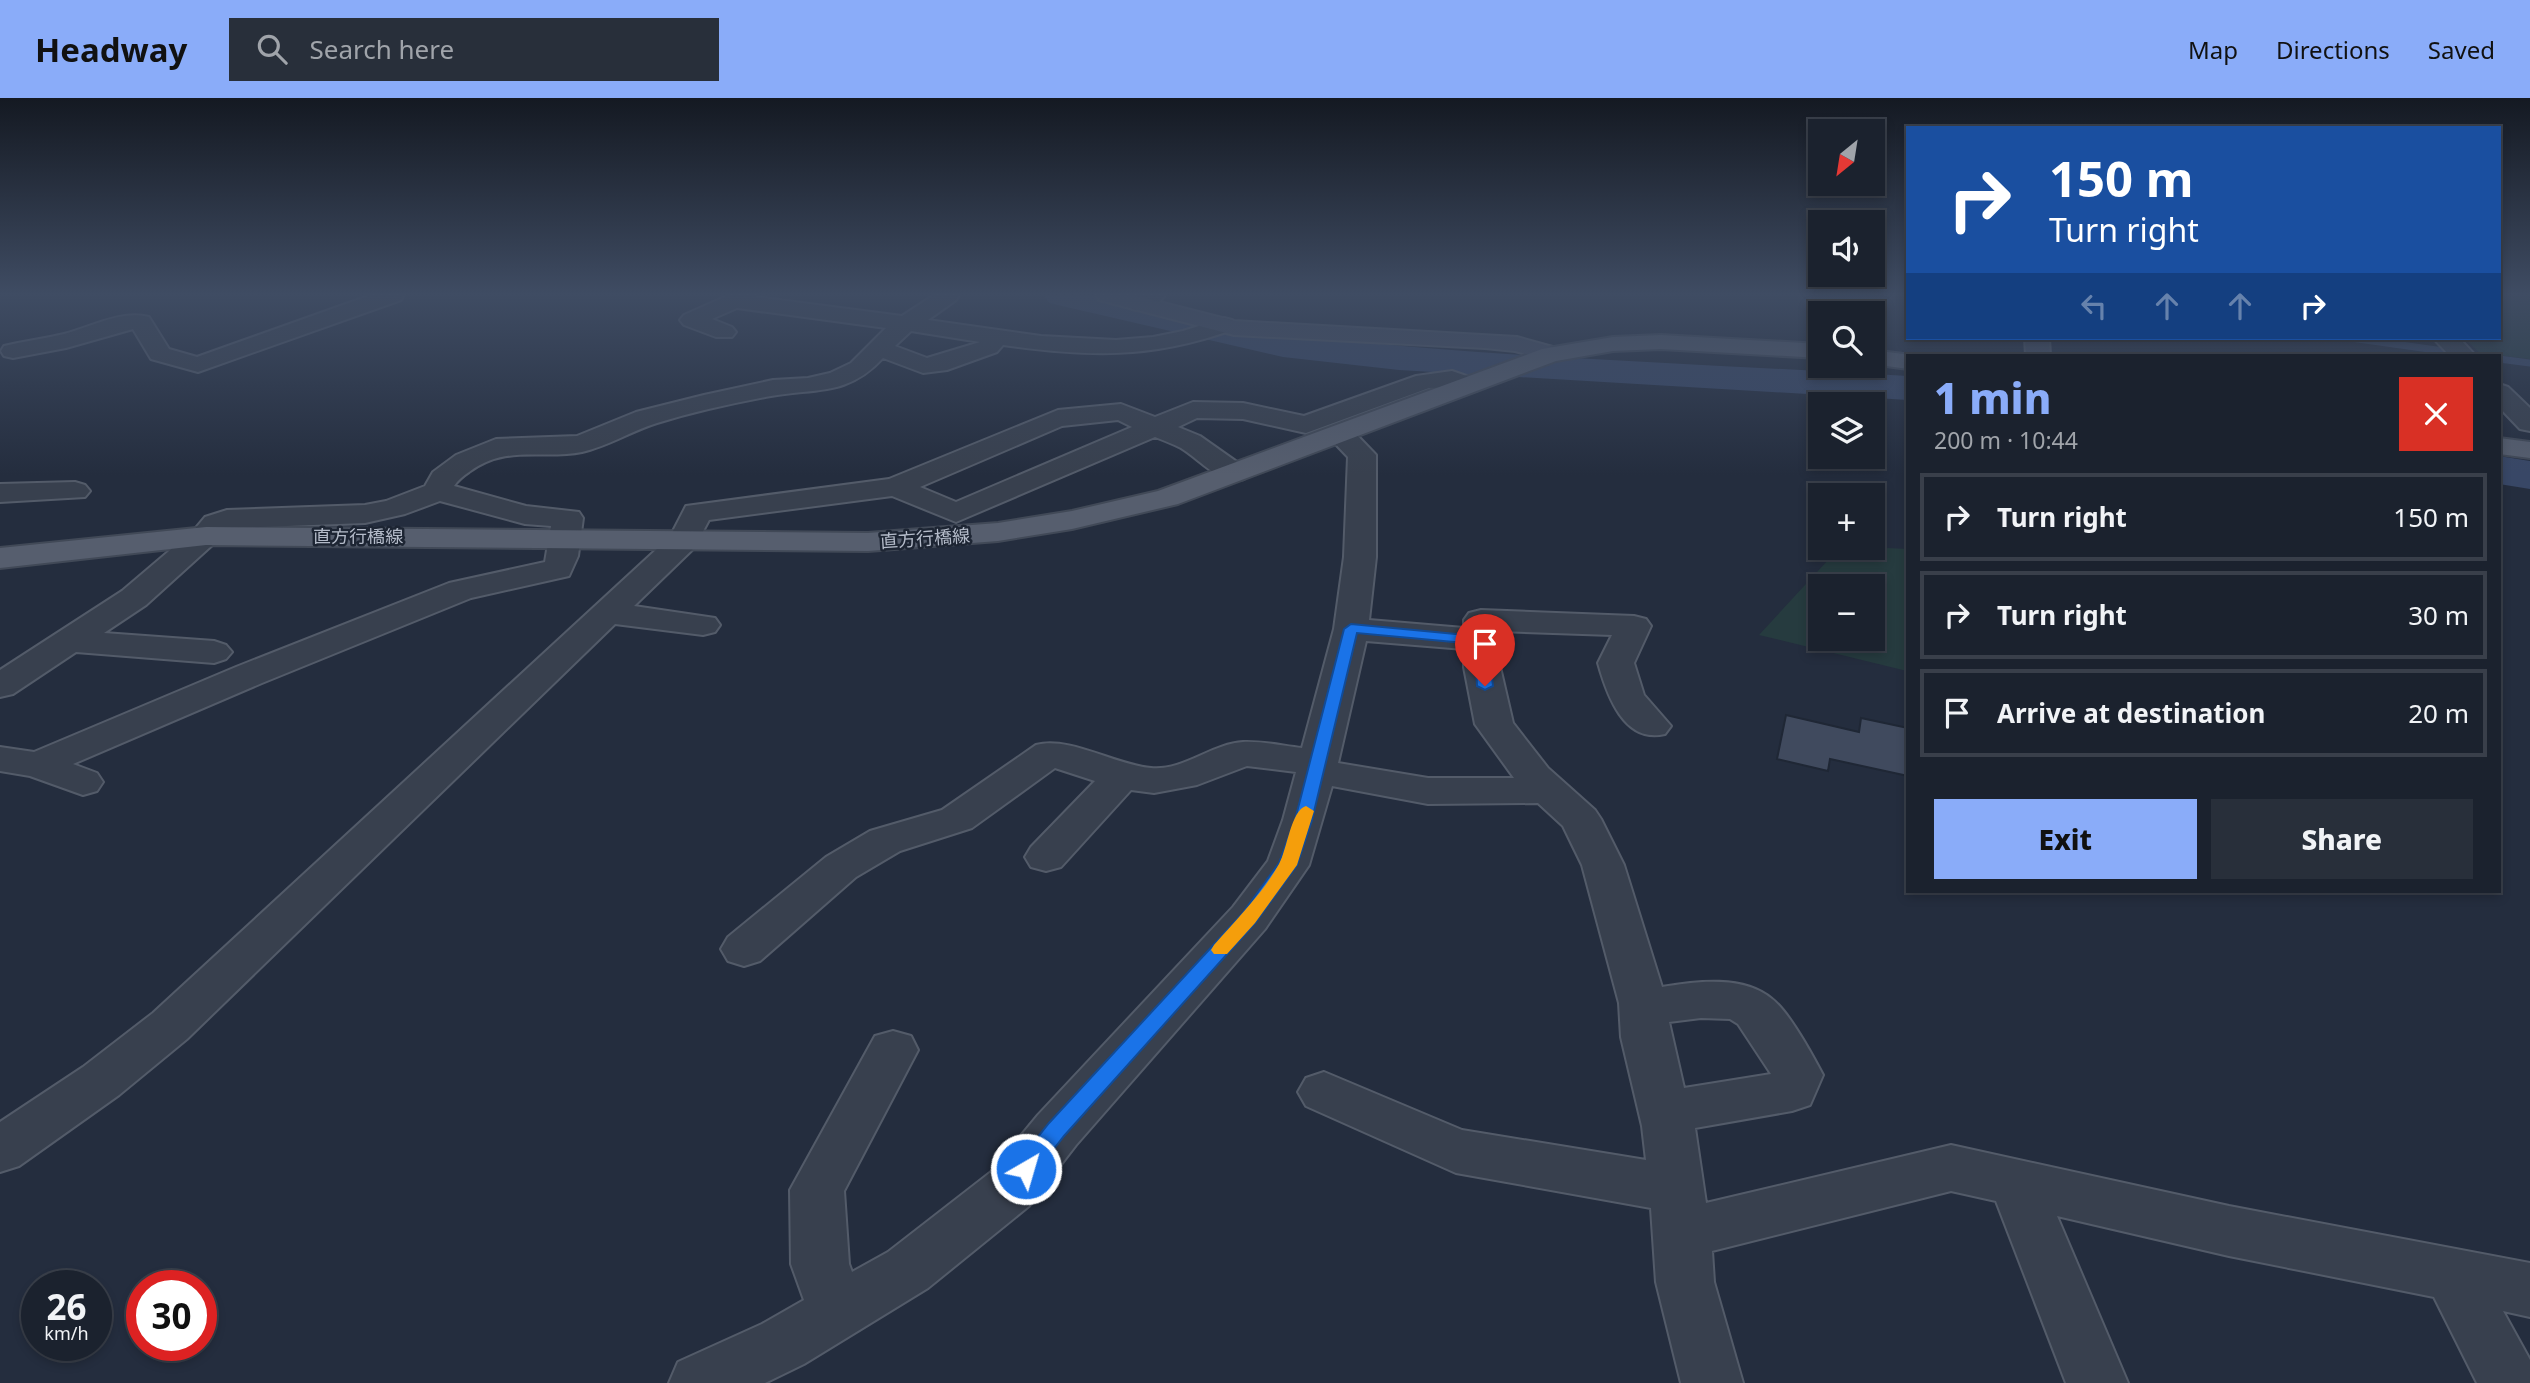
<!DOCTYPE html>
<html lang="en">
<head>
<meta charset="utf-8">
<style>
  body { margin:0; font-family:"Noto Sans","Noto Sans JP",sans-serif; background:#282f3a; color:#f1f3f6; height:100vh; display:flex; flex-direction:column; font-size:26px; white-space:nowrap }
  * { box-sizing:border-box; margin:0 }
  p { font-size:23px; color:#a0a4aa }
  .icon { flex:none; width:38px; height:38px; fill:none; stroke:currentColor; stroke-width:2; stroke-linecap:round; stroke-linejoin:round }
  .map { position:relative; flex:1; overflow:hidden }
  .sheet { position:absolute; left:1906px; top:256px; width:595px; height:539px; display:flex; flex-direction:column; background:#1b222e; border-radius:0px; box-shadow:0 4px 10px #0003,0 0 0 2px #393f4a }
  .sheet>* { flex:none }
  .top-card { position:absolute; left:1906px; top:28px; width:595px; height:214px; border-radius:0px; box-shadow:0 4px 10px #0003,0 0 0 2px #393f4a; background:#1a4fa0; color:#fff; overflow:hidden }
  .needle { width:46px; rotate:210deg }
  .buttons { position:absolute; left:1808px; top:21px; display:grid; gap:14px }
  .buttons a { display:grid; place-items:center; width:77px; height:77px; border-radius:0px; background:#1b222e; box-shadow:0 4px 10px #0003,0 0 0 2px #393f4a; font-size:35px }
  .speed { position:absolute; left:21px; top:1172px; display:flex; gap:14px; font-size:35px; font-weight:700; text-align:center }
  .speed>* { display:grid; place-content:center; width:91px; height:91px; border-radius:50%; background:#1b222e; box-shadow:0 4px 10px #0003,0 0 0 2px #393f4a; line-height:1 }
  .speed small { font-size:18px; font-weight:400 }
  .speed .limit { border:10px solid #d22; background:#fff; color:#111 }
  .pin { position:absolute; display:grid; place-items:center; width:60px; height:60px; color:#fff; margin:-72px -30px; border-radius:50% 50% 50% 0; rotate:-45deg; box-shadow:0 0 7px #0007 }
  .pin .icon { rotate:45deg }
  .me { position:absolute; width:77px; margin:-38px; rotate:38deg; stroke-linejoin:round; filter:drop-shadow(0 0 5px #0008) }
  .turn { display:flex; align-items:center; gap:24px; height:147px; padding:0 28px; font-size:32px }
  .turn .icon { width:91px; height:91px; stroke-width:2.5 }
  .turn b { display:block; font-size:49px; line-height:60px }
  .lanes { display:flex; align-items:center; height:66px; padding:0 28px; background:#0003; justify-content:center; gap:35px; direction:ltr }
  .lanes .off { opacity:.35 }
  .round { display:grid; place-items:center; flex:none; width:74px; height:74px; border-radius:0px; background:#282f3a }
  .head { display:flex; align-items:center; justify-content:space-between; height:119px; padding:0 28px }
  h1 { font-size:42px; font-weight:800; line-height:52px; color:#8aacf9 }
  .cta { display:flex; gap:14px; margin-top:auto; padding:14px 28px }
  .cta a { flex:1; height:80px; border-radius:0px; background:#8aacf9; color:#111; font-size:28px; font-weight:800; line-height:80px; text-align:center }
  .cta a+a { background:#282f3a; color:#f1f3f6 }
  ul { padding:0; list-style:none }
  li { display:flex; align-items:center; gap:21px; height:88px; margin:0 14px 10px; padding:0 14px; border:4px solid #393f4a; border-radius:0px }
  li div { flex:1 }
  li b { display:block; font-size:26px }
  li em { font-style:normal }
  header { display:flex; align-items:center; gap:42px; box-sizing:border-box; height:98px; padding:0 35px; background:#8aacf9; color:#111 }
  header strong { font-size:33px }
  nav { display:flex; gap:38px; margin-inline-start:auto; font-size:24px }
  .search { width:490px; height:63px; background:#282f3a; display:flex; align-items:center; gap:18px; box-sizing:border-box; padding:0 24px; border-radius:0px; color:#a0a4aa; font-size:26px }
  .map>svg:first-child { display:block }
  .green { fill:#263b3f; fill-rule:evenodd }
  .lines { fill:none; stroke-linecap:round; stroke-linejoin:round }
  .stream { stroke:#384766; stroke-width:7 }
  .river { fill:#384766; fill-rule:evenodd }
  .building { fill:#404a5e; stroke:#1f2735; stroke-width:2 }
  .street-casing { stroke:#535b69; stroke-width:4 }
  .secondary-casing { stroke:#535b69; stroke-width:4 }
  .primary-casing { stroke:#414957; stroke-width:4 }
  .street { fill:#38404e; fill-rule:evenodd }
  .secondary { fill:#464e61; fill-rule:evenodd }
  .primary { fill:#565e6e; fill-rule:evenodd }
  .route { fill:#1a73e8; stroke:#114b97; stroke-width:2 }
  .slow { fill:#f59e0b }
  .labels { text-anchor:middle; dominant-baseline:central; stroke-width:5; stroke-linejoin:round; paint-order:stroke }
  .far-street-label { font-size:18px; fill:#b4bbc9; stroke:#1d2533 }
</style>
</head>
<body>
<header>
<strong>Headway</strong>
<div class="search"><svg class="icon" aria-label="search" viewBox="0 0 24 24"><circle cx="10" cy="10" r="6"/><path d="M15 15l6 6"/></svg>Search here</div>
<nav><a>Map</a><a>Directions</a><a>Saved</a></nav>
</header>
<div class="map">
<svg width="2530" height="1285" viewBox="0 0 2530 1285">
  <rect width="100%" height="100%" fill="#242d3e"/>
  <g class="green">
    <path d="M2499,197H2530V261L2480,255L2464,240H2499Z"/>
    <path d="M1888,450L1907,451V573L1759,537L1829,461ZM1820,488H1872V541H1820Z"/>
  </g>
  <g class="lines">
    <g class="stream">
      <path d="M2351,240L2472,257"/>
      <path d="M2499,261L2530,265"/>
    </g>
    <g class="river">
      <path d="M1044,197C1138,190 1228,229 1320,240C1515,261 1712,266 1908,278V302L1399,272L1283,259L1049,205Z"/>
      <path d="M2499,358L2530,363V391L2499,386Z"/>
    </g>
  </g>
  <path class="building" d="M1786,617L1859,634L1861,620L1908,630V678L1830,661L1828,673L1777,661Z"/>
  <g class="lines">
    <g class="street-casing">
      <g id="street">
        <path d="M371,197H404L401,202L198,274L151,261L133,231L66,250L13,260L4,258L1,253L4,248C24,243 44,241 64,236C91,229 121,212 149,219L169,251L197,259Z"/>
        <path d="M729,197H757L756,199L902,218L934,197H959L956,202L928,222L1041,238L1116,242L1153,239L1183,233L1224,220L1232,222L1236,227L1232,232C1150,261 1088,259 1003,247L997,254L947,272L923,275L883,260C848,298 817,290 771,298C733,305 693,314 657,325C631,333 609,348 582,354C542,362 507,346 469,374C463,378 458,382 454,388L526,408L579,414L583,420L578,458L569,478L471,500L262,585L73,666L97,675L103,684L97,693L83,697L30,678L0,673V649L34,654L236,569L449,485L545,464L551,428L525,426L440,403L405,416L365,425L231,430L146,507L104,535L214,543L226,547L232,554L226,561L214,565L76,554L13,596L0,599V572L122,493L195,431L205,419L227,412L365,407L386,403L425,388L433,374L456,357L496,341L577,338L636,314L704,297L773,282L808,280L830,275L851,265L886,230L737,210L712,221L732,229L736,234L732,239H716L684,227L680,222L684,217ZM911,233L980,244L927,260L895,248Z"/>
        <path d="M1139,197H1165C1158,208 1145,214 1132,211L1129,206Z"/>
        <path d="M2433,240H2459L2475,257H2449Z"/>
        <path d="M1452,273L1478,282L1482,287L1478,292L1469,295L1450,289L1429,290L1306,335L1243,321L1197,320L1178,329L1200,338L1244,369L1248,375L1244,381C1219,387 1201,362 1181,350C1173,346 1163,342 1155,339L956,424L892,398L709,422L694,450L634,508L715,520L720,527L715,534L703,537L615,526L187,941L119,997L19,1068L0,1074V1024L83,969L153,915L670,439L686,408L889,381L1058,312L1121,306L1155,319L1193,304L1243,305L1304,318L1416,278ZM1118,322L1132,329L956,404L920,389L1062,328Z"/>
        <path d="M2499,286L2508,289L2530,310V333L2520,331L2499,309Z"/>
        <path d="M1340,328L1350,330L1376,357V459L1369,522L1464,530V522L1469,515L1481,512L1634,518L1646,521L1651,528L1634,565L1644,597L1671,628L1665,636C1624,646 1607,597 1598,565L1612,537L1499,533L1500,569L1513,625L1548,670L1595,712L1601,721L1624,767L1662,889C1696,883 1744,877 1772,901C1789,914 1813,958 1823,977L1810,1007L1792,1013L1695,1030L1706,1105L1951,1047L2229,1108L2530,1165V1219L2503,1213L2530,1262V1285H2477L2434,1199L2229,1158L2057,1118L2128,1285H2066L1996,1103L1951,1093L1712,1153L1714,1184L1743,1285H1681L1656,1184L1651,1110L1456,1075L1306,1008L1298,994L1306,980L1324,974L1462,1032L1646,1062L1642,1028L1621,939L1619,905L1582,767L1563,728L1538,705L1428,706L1332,688L1309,767L1265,831L1076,1047L1029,1108L928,1190L804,1266L765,1285H669L678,1264L762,1226L804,1202L791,1166L790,1092L875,938L893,933L911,938L918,952L844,1093L849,1166L852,1174L888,1154L991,1074L1038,1017L1233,809L1268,763L1283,722L1296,674L1247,668L1197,687L1154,695L1131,692L1061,769L1046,773L1031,769L1025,759L1031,749L1095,683L1055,670L972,730L900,753L856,779L760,863L744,868L728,863L721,851L728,839L826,759L870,733L942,712L1036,647C1070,638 1115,667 1151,670C1184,673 1211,646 1243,644C1262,643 1283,648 1302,650L1334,531L1344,459L1348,359L1326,336L1330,330ZM1366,543L1464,551V569L1475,626L1514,680H1428L1338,665ZM1701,920L1730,921L1738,926L1771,976L1684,990L1669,924Z"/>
        <path d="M75,384L85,387L90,393L85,399L0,404V386Z"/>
      </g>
    </g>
    <g class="secondary-casing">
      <g id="secondary">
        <path d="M1096,197H1132L1234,223L1517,239L1560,251L1563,256L1560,261L1551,263L1515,253L1485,250L1234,237L1099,202Z"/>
        <path d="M2025,240H2049L2050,257H2026Z"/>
      </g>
    </g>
    <g class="primary-casing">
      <g id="primary">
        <path d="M1661,237L1820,246V260L1661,251L1613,253L1556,263L1178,406L1072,431L998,443L868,453L206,447L0,470V450L206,429L868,435L998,425L1072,413L1158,393L1542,251L1613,239Z"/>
        <path d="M1872,252L1911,257H1908V271L1872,266Z"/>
        <path d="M2499,340L2530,344V360L2499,356Z"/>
      </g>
    </g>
    <use href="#street" class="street"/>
    <use href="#secondary" class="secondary"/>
    <use href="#primary" class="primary"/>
  </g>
  <linearGradient id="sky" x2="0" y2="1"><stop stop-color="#141922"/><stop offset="0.52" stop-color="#3f4c63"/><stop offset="1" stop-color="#3f4c63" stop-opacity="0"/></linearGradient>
  <rect width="2530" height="377" fill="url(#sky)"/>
  <path class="route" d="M1351,526L1487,539L1493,588L1485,592L1477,588L1475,546L1357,535L1312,722L1297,767L1255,825L1064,1038L1033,1078L1026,1080L1018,1078L1014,1071L1018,1064L1049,1025L1242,816L1279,765L1295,722L1344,531Z"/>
  <path class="slow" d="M1306,708L1314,713L1297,767L1255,825L1227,856H1214L1211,852L1214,847C1236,822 1263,795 1279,766C1287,752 1291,712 1306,708Z"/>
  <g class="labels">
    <g class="far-street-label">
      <text x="358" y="438">直方行橋線</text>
      <text transform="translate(925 440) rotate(-4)">直方行橋線</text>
    </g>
  </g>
</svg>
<div class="buttons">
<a><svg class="needle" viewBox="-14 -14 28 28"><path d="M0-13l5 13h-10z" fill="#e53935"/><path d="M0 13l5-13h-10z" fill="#a0a4aa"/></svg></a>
<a><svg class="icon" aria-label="sound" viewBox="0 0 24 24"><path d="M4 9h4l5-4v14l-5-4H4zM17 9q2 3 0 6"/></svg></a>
<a><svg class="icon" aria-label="search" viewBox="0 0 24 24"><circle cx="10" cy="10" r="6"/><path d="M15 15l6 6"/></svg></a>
<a><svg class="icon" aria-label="layers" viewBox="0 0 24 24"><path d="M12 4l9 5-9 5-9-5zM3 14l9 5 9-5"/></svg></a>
<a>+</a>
<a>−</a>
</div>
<div class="speed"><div>26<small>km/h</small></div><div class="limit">30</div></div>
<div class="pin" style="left:1485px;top:588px;background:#d93025"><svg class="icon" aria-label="arrive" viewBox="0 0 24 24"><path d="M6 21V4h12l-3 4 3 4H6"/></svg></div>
<svg class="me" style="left:1026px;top:1071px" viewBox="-20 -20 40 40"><circle r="17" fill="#1a73e8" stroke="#fff" stroke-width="3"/><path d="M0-11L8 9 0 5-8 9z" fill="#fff"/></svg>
<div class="top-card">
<div class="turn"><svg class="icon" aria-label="right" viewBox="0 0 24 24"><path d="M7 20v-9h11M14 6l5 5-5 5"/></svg><div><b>150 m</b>Turn right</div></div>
<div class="lanes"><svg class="icon off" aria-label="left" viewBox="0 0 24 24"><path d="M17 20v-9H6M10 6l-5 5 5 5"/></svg><svg class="icon off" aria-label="ahead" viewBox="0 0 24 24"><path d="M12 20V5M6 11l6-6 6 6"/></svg><svg class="icon off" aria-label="ahead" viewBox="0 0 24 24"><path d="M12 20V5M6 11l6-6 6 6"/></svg><svg class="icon" aria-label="right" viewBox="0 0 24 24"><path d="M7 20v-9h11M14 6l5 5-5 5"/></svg></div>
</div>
<section class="sheet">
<div class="head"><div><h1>1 min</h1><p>200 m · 10:44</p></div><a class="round" style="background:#d93025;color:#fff"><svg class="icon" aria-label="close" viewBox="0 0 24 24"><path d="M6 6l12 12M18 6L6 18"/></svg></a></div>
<ul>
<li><svg class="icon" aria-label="right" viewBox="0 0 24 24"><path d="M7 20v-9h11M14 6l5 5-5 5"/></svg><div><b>Turn right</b></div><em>150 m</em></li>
<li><svg class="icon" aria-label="right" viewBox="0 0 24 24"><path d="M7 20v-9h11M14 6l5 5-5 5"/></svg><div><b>Turn right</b></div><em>30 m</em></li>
<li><svg class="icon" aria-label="arrive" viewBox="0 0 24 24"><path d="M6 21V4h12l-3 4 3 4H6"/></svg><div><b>Arrive at destination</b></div><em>20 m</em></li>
</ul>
<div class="cta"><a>Exit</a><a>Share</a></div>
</section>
</div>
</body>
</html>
